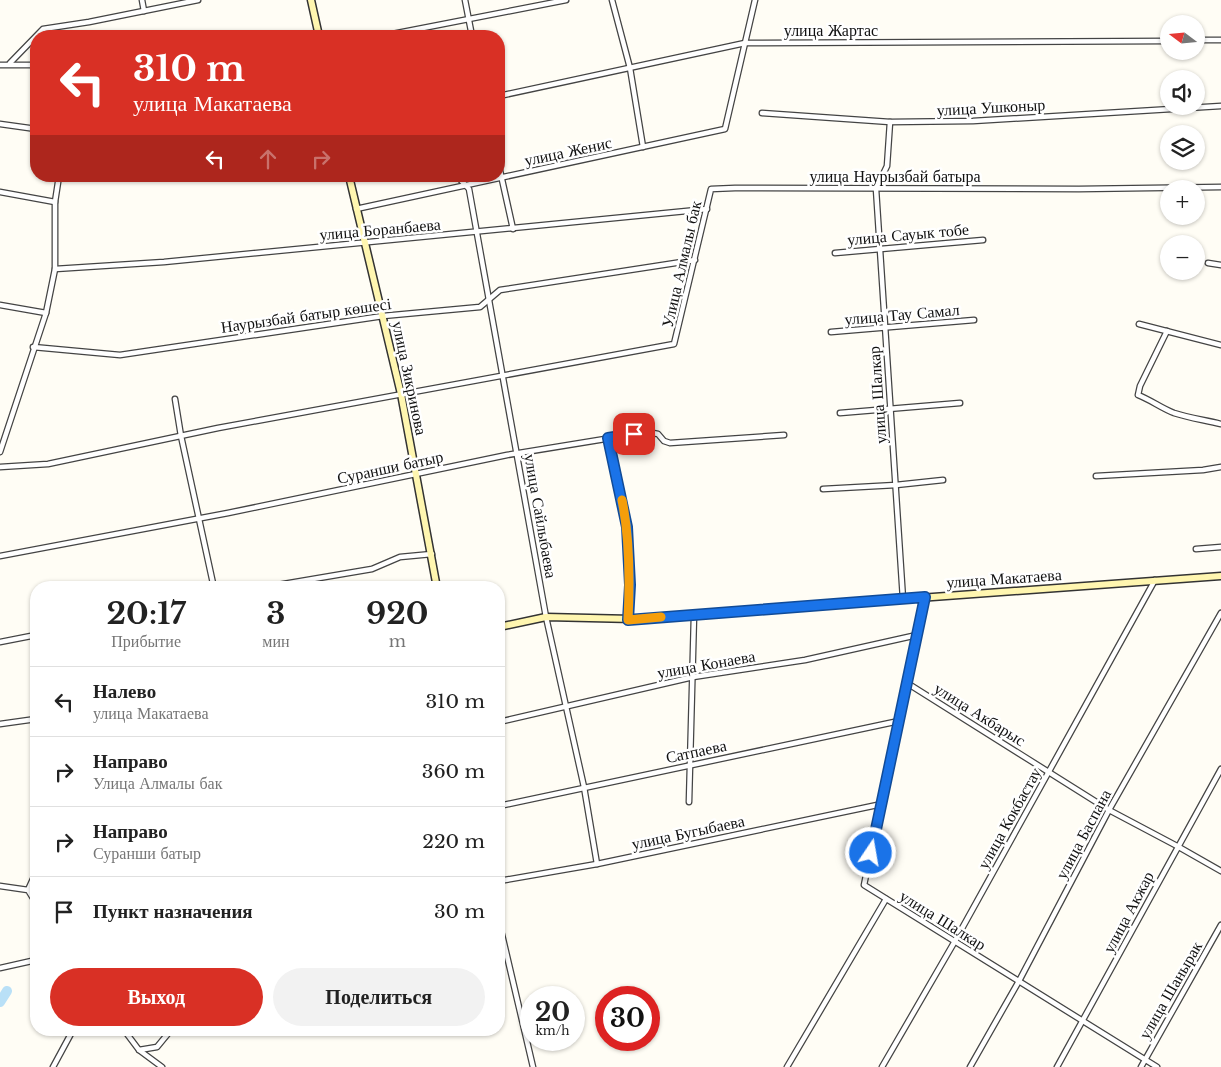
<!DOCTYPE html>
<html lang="ru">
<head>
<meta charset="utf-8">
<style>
  body { margin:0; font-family:"Libre Baskerville",serif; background:#f2f2f2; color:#222; height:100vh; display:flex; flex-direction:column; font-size:19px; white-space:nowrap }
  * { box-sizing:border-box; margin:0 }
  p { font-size:16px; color:#767676 }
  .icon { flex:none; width:28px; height:28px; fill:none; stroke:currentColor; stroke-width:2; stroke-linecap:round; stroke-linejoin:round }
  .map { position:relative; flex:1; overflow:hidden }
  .panel { position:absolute; left:30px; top:581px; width:475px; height:455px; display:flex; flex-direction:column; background:#fff; border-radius:20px; box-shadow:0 1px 4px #0004 }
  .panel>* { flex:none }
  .guide { position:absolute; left:30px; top:30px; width:475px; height:152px; border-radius:20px; box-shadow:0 1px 4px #0004; background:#d93025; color:#fff; overflow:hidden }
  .needle { width:32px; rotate:286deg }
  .fabs { position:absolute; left:1160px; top:15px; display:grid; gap:10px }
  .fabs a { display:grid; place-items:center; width:45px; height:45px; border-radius:50%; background:#fff; box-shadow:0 1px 4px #0004; font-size:25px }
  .speed { position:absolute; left:520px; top:986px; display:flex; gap:10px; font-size:25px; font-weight:700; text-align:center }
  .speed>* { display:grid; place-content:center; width:65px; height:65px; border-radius:50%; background:#fff; box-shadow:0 1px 4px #0004; line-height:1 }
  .speed small { font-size:12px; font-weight:400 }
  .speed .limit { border:8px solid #d22; background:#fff; color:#111 }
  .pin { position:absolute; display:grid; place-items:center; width:42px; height:42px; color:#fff; margin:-21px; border-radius:10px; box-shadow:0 2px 8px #0006 }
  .me { position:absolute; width:55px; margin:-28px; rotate:12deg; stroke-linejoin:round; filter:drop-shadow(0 0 4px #0008) }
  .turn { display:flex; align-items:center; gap:18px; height:105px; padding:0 20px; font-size:22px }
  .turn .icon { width:65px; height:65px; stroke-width:2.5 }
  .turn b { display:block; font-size:35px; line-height:42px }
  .lanes { display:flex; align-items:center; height:48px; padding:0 20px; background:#0003; justify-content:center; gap:25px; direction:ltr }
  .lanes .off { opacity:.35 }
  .eta { display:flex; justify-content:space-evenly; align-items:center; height:85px; text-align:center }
  .eta b { font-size:30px; font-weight:700; line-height:35px }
  .cta { display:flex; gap:10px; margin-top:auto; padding:10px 20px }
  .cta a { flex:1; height:58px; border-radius:30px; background:#d93025; color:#fff; font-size:20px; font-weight:700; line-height:58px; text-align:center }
  .cta a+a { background:#f2f2f2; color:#222 }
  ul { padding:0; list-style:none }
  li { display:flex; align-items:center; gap:15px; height:70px; padding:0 20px; border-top:1px solid #e0e0e0 }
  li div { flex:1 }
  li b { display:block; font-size:19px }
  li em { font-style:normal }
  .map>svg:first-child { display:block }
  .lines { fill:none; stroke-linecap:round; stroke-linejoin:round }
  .river { stroke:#b9e0f7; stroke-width:10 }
  .street-casing { stroke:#444; stroke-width:7 }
  .secondary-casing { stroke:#333; stroke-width:9 }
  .street { stroke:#fff; stroke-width:4.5 }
  .secondary { stroke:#fff6b0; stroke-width:6 }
  .route-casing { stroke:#114b97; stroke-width:12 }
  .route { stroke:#1a73e8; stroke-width:9 }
  .slow { stroke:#f59e0b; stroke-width:9 }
  .labels { text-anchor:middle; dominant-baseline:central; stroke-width:5; stroke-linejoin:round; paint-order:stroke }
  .street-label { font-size:16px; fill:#111; stroke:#fff }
</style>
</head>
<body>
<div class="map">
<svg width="1221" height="1067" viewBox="0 0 1221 1067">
  <rect width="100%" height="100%" fill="#fffdf5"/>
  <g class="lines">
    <path class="river" d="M0,1002L7,991"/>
    <g class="street-casing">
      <g id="street">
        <path d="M142,0L144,11"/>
        <path d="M465,0L472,36"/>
        <path d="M612,0L630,68L643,147"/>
        <path d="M382,36L566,0"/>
        <path d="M1196,40H1221"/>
        <path d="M10,63L43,29L89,22L198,0"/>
        <path d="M0,65H36"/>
        <path d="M499,96L745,43L1169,41"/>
        <path d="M762,113L890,122L973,121L1221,106"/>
        <path d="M890,122L887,166L876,189L903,599"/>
        <path d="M0,124L36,129"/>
        <path d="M499,166L513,229"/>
        <path d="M457,176L469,189L546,617L584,787L597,864"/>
        <path d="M0,192L55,202"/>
        <path d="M356,209L725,129L755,0"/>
        <path d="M835,253L983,240"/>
        <path d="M1208,263L1221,265"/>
        <path d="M55,269L164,262L707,209"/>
        <path d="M0,305L46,313"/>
        <path d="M1139,324L1221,345"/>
        <path d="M1167,331L1140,386L1138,395C1151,400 1161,408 1174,413C1189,418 1205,420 1221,424"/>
        <path d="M831,332L974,320"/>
        <path d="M33,347L120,355L383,316L480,307L500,290L695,260"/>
        <path d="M175,399L181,436L214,588"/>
        <path d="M840,413L960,403"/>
        <path d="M608,439L627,527L630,585L628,620"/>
        <path d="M0,452L46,313L55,269V202L59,176"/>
        <path d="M0,467L48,464L218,428L674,344L711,189L735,188L1079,189L1221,187"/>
        <path d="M1096,476L1203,470L1221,467"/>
        <path d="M823,489L896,485L943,480"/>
        <path d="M1196,549L1221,547"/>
        <path d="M0,556L228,513L507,455L648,432L658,434L664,441L670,443L784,435"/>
        <path d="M260,588L372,569L400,557L432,554"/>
        <path d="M925,597L864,885L1157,1067"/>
        <path d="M0,642L36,635"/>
        <path d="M907,683L1109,810L1177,846L1221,871"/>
        <path d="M499,722L693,677L805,660L917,635"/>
        <path d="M0,724L36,719"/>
        <path d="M689,802L694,615"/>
        <path d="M499,806L899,721"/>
        <path d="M499,881L597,864L882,804"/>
        <path d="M0,886L28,890L36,903"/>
        <path d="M28,890L33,879L36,877"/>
        <path d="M499,922L533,1067"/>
        <path d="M0,968L36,960"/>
        <path d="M124,1030L139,1050L162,1067"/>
        <path d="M139,1050L157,1047L171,1030"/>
        <path d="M53,1067L73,1030"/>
        <path d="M787,1067L886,899"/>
        <path d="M882,1067L955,941L1155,580"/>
        <path d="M970,1067L1019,981L1109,810L1221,613"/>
        <path d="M1057,1067L1221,769"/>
        <path d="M1141,1067L1221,925"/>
      </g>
    </g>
    <g class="secondary-casing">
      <g id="secondary">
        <path d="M311,0L319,36"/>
        <path d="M349,176L401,394L437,588"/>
        <path d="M499,627L546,617L633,619L1221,576"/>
      </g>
    </g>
    <use href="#street" class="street"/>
    <use href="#secondary" class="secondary"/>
  </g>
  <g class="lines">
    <g class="route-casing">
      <path id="route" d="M634,434L608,438L627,527L630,585L628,620L925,597L871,853"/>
    </g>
    <use href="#route" class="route"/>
    <path class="slow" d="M622,500C630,539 630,580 628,620L661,617"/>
  </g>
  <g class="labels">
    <g class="street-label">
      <text x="831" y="30">улица Жартас</text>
      <text transform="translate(991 107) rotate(-3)">улица Ушконыр</text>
      <text transform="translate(568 151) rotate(-12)">улица Женис</text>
      <text x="895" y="176">улица Наурызбай батыра</text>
      <text transform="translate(380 229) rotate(-5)">улица Боранбаева</text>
      <text transform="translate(908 234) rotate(-5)">улица Сауык тобе</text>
      <text transform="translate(681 264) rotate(-77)">Улица Алмалы бак</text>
      <text transform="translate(902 314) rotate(-5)">улица Тау Самал</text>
      <text transform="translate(306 315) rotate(-8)">Наурызбай батыр көшесі</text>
      <text transform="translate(410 378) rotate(78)">улица Зикринова</text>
      <text transform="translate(877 395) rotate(-94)">улица Шалкар</text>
      <text transform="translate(390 467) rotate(-12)">Суранши батыр</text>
      <text transform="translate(541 516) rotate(80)">улица Сайлыбаева</text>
      <text transform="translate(1004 578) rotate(-4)">улица Макатаева</text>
      <text transform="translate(706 664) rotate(-10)">улица Конаева</text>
      <text transform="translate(980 714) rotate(32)">улица Акбарыс</text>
      <text transform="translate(696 751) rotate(-12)">Сатпаева</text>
      <text transform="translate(1009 818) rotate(-61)">улица Кокбастау</text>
      <text transform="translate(688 832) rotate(-12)">улица Бугыбаева</text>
      <text transform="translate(1083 834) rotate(-62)">улица Баспана</text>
      <text transform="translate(1128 912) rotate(-62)">улица Акжар</text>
      <text transform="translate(943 920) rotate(32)">улица Шалкар</text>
      <text transform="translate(1170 990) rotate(-60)">улица Шанырак</text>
    </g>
  </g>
</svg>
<div class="fabs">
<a><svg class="needle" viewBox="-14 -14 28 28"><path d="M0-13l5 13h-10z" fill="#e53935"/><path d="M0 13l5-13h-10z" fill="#767676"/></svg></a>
<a><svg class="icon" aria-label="sound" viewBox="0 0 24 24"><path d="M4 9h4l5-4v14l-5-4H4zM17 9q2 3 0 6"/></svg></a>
<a><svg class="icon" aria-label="layers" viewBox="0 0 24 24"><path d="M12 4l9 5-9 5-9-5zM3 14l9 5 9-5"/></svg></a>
<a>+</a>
<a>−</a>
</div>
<div class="speed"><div>20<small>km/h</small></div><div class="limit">30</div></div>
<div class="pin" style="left:634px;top:434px;background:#d93025"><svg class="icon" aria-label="arrive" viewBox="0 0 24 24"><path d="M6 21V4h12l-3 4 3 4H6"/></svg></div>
<svg class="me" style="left:871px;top:853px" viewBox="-20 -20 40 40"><circle r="17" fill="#1a73e8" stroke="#fff" stroke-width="3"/><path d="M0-11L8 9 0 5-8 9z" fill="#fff"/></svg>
<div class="guide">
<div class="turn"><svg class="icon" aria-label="left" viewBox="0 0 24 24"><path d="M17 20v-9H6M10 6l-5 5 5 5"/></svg><div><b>310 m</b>улица Макатаева</div></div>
<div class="lanes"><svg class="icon" aria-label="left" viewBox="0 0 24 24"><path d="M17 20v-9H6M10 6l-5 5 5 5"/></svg><svg class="icon off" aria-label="ahead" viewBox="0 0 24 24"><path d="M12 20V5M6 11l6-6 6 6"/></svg><svg class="icon off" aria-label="right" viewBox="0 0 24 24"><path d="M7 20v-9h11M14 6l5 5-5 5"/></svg></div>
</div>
<section class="panel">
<div class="eta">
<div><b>20:17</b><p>Прибытие</p></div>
<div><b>3</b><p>мин</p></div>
<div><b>920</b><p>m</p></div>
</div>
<ul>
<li><svg class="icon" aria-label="left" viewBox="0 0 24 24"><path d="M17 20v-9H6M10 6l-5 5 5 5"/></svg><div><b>Налево</b><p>улица Макатаева</p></div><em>310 m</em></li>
<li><svg class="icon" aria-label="right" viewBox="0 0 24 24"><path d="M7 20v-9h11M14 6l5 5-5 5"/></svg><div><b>Направо</b><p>Улица Алмалы бак</p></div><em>360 m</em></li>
<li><svg class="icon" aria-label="right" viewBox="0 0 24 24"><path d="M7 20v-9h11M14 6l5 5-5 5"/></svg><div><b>Направо</b><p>Суранши батыр</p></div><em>220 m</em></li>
<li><svg class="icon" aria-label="arrive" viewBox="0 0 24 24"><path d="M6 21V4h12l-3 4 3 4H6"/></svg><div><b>Пункт назначения</b></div><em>30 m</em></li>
</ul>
<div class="cta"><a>Выход</a><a>Поделиться</a></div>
</section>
</div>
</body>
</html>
